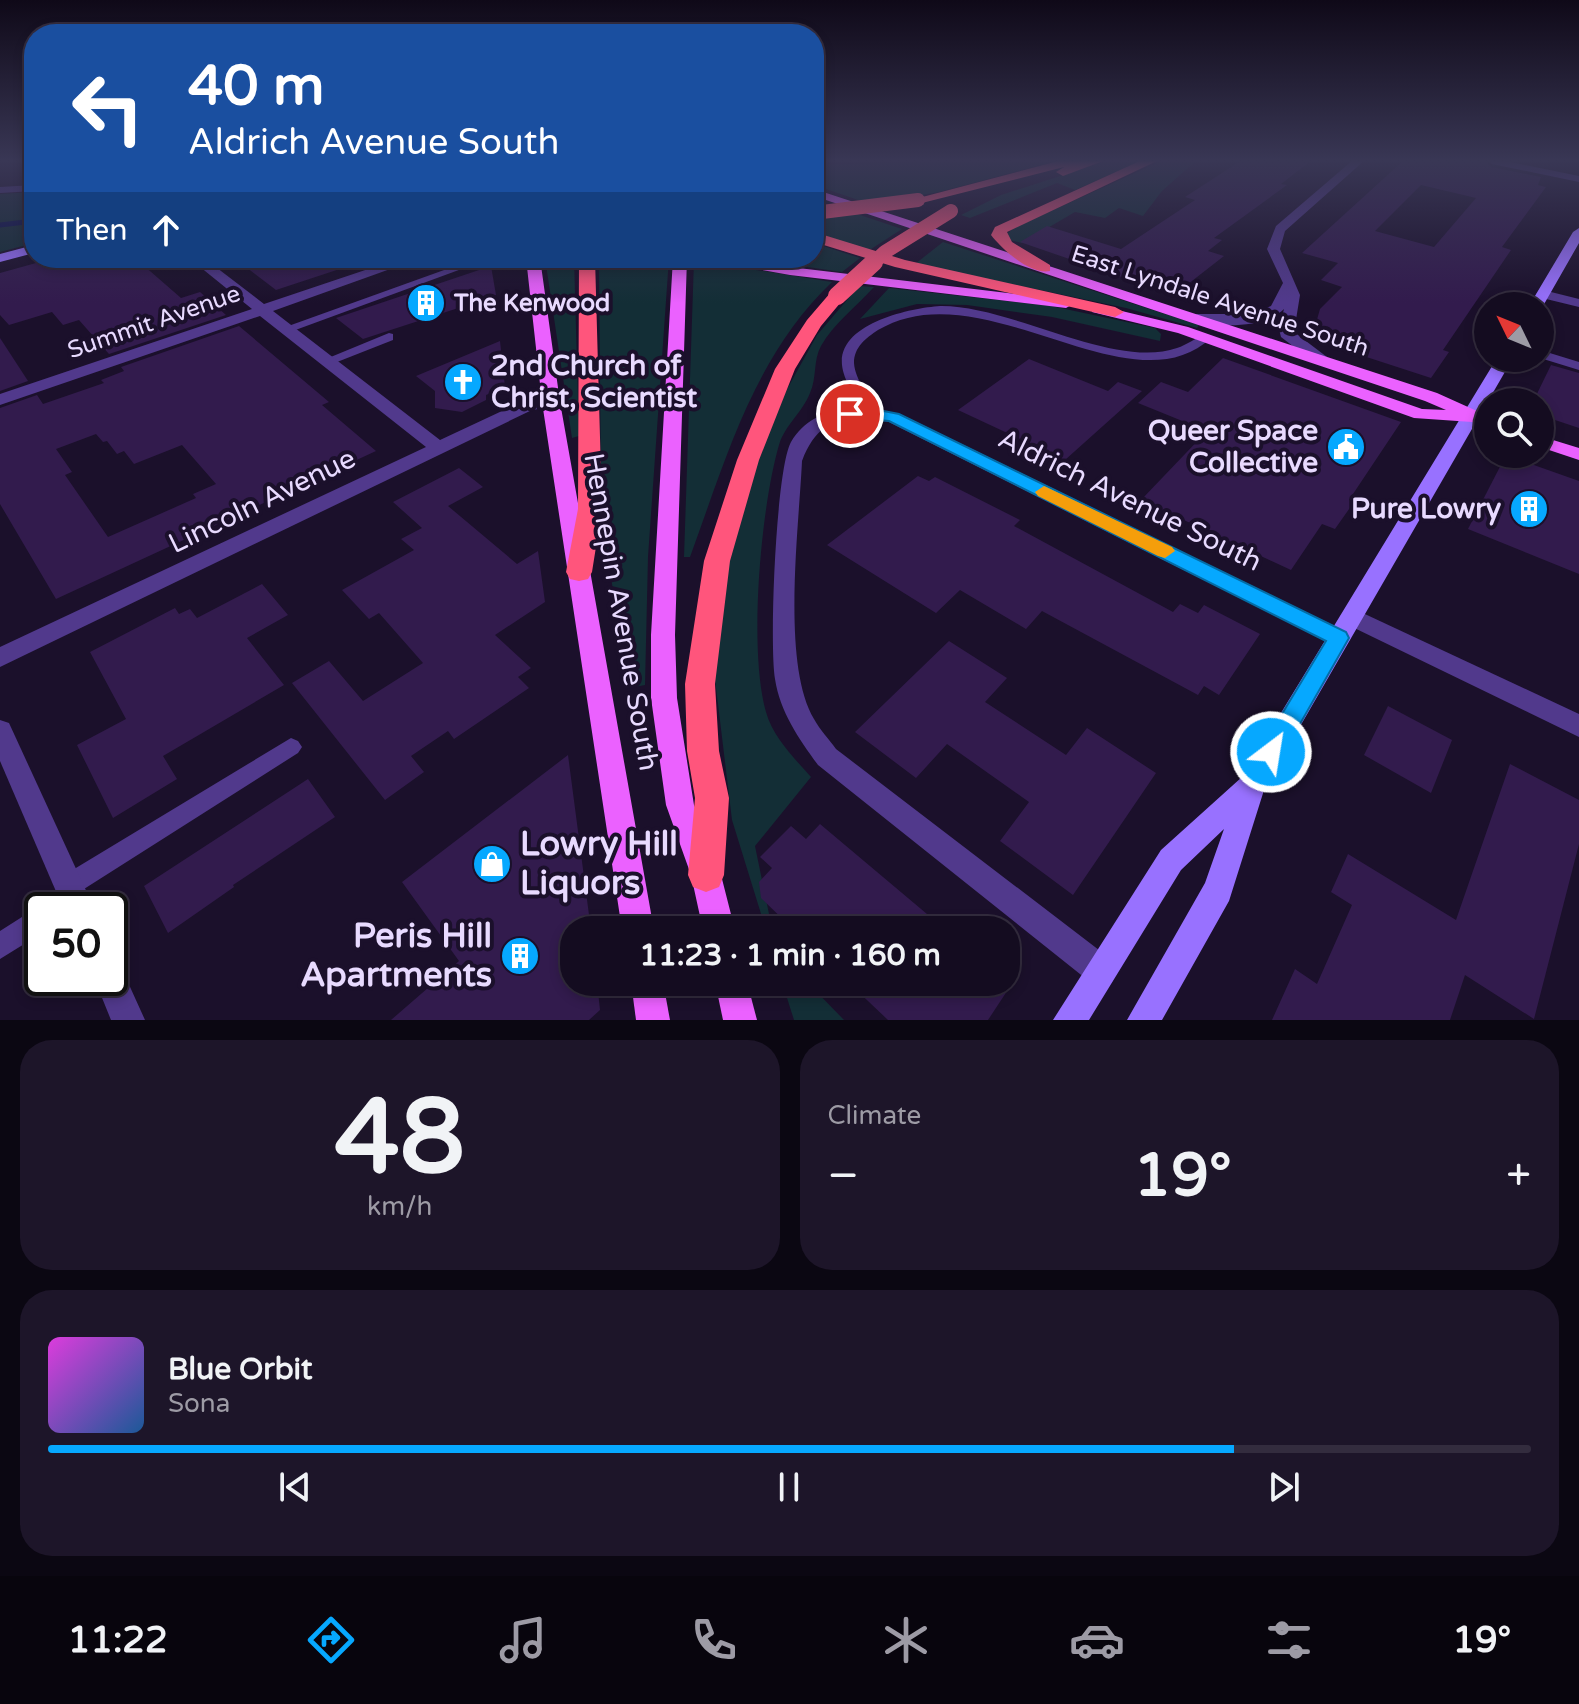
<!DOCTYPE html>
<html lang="en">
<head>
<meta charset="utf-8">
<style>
	:root { --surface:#140c20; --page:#1d1529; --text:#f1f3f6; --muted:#9d9ba5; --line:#332c3e; --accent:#06a8ff }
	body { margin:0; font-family:"Varela Round",sans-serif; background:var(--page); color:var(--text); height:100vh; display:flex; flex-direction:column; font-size:30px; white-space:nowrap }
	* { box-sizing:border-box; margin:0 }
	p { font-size:26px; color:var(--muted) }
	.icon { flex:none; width:44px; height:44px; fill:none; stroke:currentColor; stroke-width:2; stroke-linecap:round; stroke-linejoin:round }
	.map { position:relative; height:1020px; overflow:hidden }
	.panel { display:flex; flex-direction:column; gap:20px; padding:20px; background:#0b0712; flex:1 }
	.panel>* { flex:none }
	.banner { position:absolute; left:24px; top:24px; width:800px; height:244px; border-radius:32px; box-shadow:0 4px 12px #0003,0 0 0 2px var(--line); background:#1a4fa0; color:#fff; overflow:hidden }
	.needle { width:52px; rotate:313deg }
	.fabs { position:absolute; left:1474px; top:292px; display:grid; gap:16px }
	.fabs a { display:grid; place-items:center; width:80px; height:80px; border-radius:50%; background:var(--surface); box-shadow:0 4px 12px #0003,0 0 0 2px var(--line); font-size:40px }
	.speed { position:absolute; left:24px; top:892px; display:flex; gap:16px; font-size:40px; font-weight:700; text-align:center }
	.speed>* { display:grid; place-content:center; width:104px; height:104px; border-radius:50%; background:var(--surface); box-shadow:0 4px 12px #0003,0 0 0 2px var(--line); line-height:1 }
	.speed .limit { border:4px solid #111; border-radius:12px; background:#fff; color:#111 }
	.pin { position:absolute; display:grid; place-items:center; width:68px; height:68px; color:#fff; margin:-34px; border:4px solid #fff; border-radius:50%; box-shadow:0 2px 8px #0007 }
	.me { position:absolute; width:88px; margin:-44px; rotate:31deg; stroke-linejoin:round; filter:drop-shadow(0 0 6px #0008) }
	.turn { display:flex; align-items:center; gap:28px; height:168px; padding:0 32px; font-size:36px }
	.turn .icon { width:104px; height:104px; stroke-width:2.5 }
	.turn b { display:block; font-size:56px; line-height:68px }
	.then { display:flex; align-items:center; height:76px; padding:0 32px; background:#0003; gap:16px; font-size:30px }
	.big { font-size:60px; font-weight:800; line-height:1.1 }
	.panel .tile { flex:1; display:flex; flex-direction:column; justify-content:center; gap:12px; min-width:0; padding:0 28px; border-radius:32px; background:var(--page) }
	.panel .dial { align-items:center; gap:0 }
	.dial b { font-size:104px; line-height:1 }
	.song { display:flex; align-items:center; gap:24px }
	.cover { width:96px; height:96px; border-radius:12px; background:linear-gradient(135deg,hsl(300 70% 55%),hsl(210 70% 35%)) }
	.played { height:8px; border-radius:4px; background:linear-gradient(90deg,var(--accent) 80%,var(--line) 80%) }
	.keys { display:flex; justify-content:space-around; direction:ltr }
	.heat { display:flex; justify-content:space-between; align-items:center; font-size:44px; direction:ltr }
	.panel .tiles { flex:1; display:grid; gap:20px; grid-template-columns:1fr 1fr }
	.tile:last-child { grid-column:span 2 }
	.trip { position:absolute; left:560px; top:916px; width:460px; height:80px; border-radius:32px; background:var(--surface); box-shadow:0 4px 12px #0003,0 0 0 2px var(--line); font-weight:800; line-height:80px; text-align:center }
	.tab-bar { display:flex; height:128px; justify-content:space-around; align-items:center; background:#08050d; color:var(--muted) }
	.tab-bar .icon { width:56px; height:56px }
	.tab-bar .selected { color:var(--accent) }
	.tab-bar b { font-size:36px; color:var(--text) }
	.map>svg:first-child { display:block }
	.green { fill:#132e36 }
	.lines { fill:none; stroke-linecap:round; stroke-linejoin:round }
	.stream { stroke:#09114c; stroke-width:5 }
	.building { fill:#321b4d; fill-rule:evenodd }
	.lane { fill:#51398c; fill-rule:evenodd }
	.street { fill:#51398c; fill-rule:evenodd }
	.secondary { fill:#9871ff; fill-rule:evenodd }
	.primary { fill:#eb61ff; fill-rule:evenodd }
	.highway { fill:#ff557c; fill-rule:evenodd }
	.highway-bridge-far1 { stroke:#ff557c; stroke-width:14 }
	.highway-bridge { stroke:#ff557c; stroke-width:18 }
	.route { fill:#06a8ff; stroke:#046da6; stroke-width:2 }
	.slow { fill:#f59e0b }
	.labels { text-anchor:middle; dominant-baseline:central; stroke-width:8; stroke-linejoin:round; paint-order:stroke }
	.far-street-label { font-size:24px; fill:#e8daff; stroke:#1b102b }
	.far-poi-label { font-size:24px; font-weight:bold; fill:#e8daff; stroke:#1b102b; text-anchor:start }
	.poi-label { font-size:28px; font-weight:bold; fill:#e8daff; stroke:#1b102b; text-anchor:end }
	.street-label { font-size:28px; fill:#e8daff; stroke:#1b102b }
	.near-poi-label { font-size:34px; font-weight:bold; fill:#e8daff; stroke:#1b102b; text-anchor:start }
</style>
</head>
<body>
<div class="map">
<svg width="1579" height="1020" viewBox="0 0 1579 1020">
	<rect width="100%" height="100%" fill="#1b102b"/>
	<g class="green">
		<path d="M975,160h84l-120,32 -69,12 -56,-19v-20z"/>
		<path d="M1110,160h33l-68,30 -18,-7 -87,35 -9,-3 40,-20z"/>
		<path d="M1164,160h33l-35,31 -19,25 -24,-8 -14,10 -30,-6 -53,31 -13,-3 -2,-6 6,-6z"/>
		<path d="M34,192v51l-34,9v-58z"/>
		<path d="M857,214l45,15 -34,22 -54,-17v-16z"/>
		<path d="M943,242l256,83 -2,3 -71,-20 -211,-44z"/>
		<path d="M814,243l46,15 -18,14 -98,-14h70z"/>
		<path d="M545,258h29l5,178 -7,2z"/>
		<path d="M599,258h70l-21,299 -3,128 -16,3 -23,-141 -5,-53z"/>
		<path d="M694,260l138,22c-78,74 -106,177 -142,275h-6z"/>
		<path d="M859,286l15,1c-17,19 -41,37 -53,59 -8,14 -4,32 -11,47 -8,20 -25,32 -31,52 -18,62 -31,204 -13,267 7,25 28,46 45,65l-56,69 14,68 6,16h-9l-34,-110 -18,-149 16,-117 27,-91 28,-70 32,-58z"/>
		<path d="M889,288l162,18 104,22 6,6 -1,7 -108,-24 -85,-12 -50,-1 -57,15z"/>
		<path d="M782,982h25l37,38h-50z"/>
	</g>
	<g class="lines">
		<path class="stream" d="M0,225l34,-4"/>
	</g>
	<g class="building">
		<path d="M1242,160h70l-31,24 6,1 -73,53 8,2 -14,11 16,5 -50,39 -154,-53 27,-16 74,23 74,-49 -10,-3z"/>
		<path d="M1404,160h81l6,7 50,10 -3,8 8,2 -44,60 9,3 -68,100 6,2 -18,26 -86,-28 -31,-20 6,-21 22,-22 -21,-7 17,-17 -36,-10zM1421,185l55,13 -42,49 -59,-16z"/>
		<path d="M54,258h81l46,40 19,-6 26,23 -117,39 -30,-34 -16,5 -11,-13 -43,13 -9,-10v-42z"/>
		<path d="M234,258h126l1,4 -85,28z"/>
		<path d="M491,266l5,29 -13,5 -120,39 -27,-21z"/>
		<path d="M239,326l90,76 -7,3 54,46 -320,148 -56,-95v-96l37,-13 6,9 61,-21 -3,-3 23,-9 -3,-4zM96,434l7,8 4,-1 10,13 7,-3 10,13 48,-19 34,39 -23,10 3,4 -88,39 -43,-62 7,-3 -16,-23z"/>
		<path d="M0,338l28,43 -28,10z"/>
		<path d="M500,341l5,46 -19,8v5l-24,12 -27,-4v-17l-19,-15z"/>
		<path d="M1223,358l178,64 -52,78 5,2 -19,27 -13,-5 -31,46 -150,-70 66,-69 -69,-28 23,-21 27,10z"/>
		<path d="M1029,359l79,32 10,-9 24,9 -77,69 -107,-50z"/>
		<path d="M1551,365l28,8v55l-39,-13v-13h-7z"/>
		<path d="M1506,455l73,26v93l-111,-45z"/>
		<path d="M459,468l24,19 -35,19 69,58 21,-13 7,51 -50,33 36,33 -13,9 11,11 -75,51 -6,-8 -37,25 13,16 -39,28 -93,-117 37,-22 34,40 60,-38 -44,-50 -10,6 -27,-29 72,-40 -13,-11 21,-11 -29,-26z"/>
		<path d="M918,476l11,5 6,-4 85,43 -6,6 159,86 7,-8 18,9 6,-8 56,29 -41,61 -15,-9 -6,9 -156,-84 -16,18 -66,-39 -24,23 -109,-68z"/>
		<path d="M262,584l26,31 -41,23 37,47 -121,71 14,23 -64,39 -36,-73 49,-26 -36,-67 85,-44 4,6 11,-5 7,9z"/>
		<path d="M949,641l58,37 -22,24 81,53 21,-27 69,45 -83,122 -73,-54 29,-39 -82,-58 -31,34 -61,-46z"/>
		<path d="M1388,706l64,34 -21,53 -67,-38z"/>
		<path d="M568,755l23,175h-17v52h23l3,28 -11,10h-198l68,-59 -57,-79z"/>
		<path d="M1510,764l69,36v44l-45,175 -69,-44 -15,45h-178l23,-51 22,15 35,-79 -21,-13 17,-38 108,66z"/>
		<path d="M308,779l27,38 -102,68 1,2 -66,46 -24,-47z"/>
		<path d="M820,824l126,106h-152l-33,-32 -2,-16 13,-14 -12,-11 31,-31 15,13z"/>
		<path d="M848,982h165l-25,38h-100z"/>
	</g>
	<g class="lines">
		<g class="lane">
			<path d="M1488,160h12l79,16v6l-87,-18z"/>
			<path d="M458,265l9,2 -177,65h-8l-2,-3z"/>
			<path d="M940,306c71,-1 174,64 237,42 10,-3 18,-10 28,-14l6,4c-81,75 -229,-70 -333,-8 -12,8 -24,17 -24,33 1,18 17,33 21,50l-7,4 -5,-1c-6,-13 -20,-38 -21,-51 -4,-42 69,-57 98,-59z"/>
			<path d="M389,333l4,1v6l-61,24h-10l-1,-3z"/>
			<path d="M1540,350l39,12v8l-39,-12z"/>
			<path d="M291,738l7,3 4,6 -4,6 -214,136 3,9c-7,18 -28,12 -45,12v23l-42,26v-28l33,-21 12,-2 2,-7 13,-8 -3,-8 4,-8z"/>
		</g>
		<g class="street">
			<path d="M1353,160h12l-80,71 -5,18 20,46 -6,37 33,25v6h-12l-34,-26 -2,-8 5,-20c-21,20 -65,18 -92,12l-2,-3 7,-4h55l19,-8 12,-23 -16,-34 9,-23z"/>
			<path d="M34,185v6l-34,2v-6z"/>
			<path d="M189,258h15l60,46 137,-46h20l-148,53 167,129 81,-38 30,-5 9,5 -3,4 -25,4 -532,257v-20l426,-200 -166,-131 -260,89v-11l252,-85z"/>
			<path d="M1543,290l36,9v8l-41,-10 -2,-3z"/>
			<path d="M846,409l54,5 447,218 4,6 -4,6 -8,3 -8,-3 -442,-222c-43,-7 -70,-6 -87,39 -3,66 -21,203 12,258 6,11 15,20 22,30l276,211 5,11 -5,11 -11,5 -11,-5 -272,-217c-19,-26 -38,-53 -43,-86 -6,-35 1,-210 16,-237 13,-22 31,-29 55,-33z"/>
			<path d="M1352,608l227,106v23l-235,-114 -3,-6 3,-6z"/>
			<path d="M0,720l9,3 86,187h-31l-64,-149z"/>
			<path d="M110,962l11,5 24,53h-34l-17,-42h16z"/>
		</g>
		<g class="secondary">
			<path d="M1579,228v15l-36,63 -3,3v-3h-11l44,-74z"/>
			<path d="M34,245v8l-34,9v-8z"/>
			<path d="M1497,358h16l-248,429 -36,114 -67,119h-35l78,-137 19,-54 -43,41 -92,150h-36l108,-170 81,-73z"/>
		</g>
		<g class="primary">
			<path d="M814,189l623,204 51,23v12l-16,-6 -58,-4 -236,-85 -86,-21v-6l5,-1 91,22 234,82 24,1 -21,-9 -611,-205z"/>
			<path d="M526,258h14l20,144 94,528h-32l-80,-528z"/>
			<path d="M673,258h14l-12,377 2,63 17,107 27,70 14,55h-32l-12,-55 -25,-70 -15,-107v-63z"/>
			<path d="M710,258h30l50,9 276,33 7,4 -7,4 -276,-33 -73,-13z"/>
			<path d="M1540,436l39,12v12l-39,-13z"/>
			<path d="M631,982h32l7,38h-34z"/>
			<path d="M715,982h32l10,38h-34z"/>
		</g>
		<g class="highway">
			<path d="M1062,160h44l-43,16 -7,-4 8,-5 -146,37 -7,-4z"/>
			<path d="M1142,160h17l-152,72 5,10 38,23v6c-20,4 -47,-21 -59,-36l4,-8z"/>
			<path d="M814,232l91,28 210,47 9,5 -9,5 -220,-50 -81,-25z"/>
			<path d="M579,258h16l7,251 -10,63 -4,7 -9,2 -9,-2 -4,-7 12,-63z"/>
			<path d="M837,291l9,5 -25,30 -26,43 -36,91 -29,101 -15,123 4,67 10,47 -5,77 -5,12 -13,5 -13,-5 -5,-12 7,-77 -8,-47 -2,-67 19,-123 33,-101 38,-91 32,-49 24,-28z"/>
		</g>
		<g class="highway-bridge-far1">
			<path d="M814,213l104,-13"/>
			<path d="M872,264l13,-12 66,-41"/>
		</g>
		<path class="highway-bridge" d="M837,296l37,-34"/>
	</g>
	<linearGradient id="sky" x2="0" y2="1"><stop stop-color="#0f0918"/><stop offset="0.53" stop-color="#393755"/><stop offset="1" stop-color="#393755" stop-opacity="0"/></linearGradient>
	<rect width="1579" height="303" fill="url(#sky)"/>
	<path class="route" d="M868,408l31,6 447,218 3,6 -69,121 -9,3 -8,-3 -4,-7 67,-111 -437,-220c-14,-2 -37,0 -47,-7l8,-5z"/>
	<path class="slow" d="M1044,486l128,61 3,4 -10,7 -7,-2 -120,-60 -3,-4z"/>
	<defs>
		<symbol id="building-disc" viewBox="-11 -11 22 22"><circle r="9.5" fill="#06a8ff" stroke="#1b102b"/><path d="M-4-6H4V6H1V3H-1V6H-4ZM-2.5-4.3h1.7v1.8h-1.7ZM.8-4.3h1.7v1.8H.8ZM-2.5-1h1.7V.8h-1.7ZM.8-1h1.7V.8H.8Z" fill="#fff"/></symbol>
		<symbol id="church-disc" viewBox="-11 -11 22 22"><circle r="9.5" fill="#06a8ff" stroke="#1b102b"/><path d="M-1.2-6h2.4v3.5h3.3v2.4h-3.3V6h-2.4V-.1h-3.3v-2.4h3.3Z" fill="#fff"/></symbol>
		<symbol id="civic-disc" viewBox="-11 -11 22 22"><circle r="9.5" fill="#06a8ff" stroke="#1b102b"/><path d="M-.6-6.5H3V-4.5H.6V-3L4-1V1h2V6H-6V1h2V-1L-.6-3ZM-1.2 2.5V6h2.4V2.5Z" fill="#fff"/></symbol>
		<symbol id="shop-disc" viewBox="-11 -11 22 22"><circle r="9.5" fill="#06a8ff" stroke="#1b102b"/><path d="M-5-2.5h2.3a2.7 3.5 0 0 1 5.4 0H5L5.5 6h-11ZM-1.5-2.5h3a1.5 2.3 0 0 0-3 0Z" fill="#fff"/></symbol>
	</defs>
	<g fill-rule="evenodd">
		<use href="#building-disc" x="404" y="281" width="44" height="44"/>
		<use href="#church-disc" x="441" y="360" width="44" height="44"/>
		<use href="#civic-disc" x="1324" y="425" width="44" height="44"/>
		<use href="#building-disc" x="1507" y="487" width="44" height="44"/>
		<use href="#shop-disc" x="470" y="842" width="44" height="44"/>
		<use href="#building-disc" x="498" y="934" width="44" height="44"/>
	</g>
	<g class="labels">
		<g class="far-street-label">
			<text transform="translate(1220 301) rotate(18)">East Lyndale Avenue South</text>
			<text transform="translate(154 322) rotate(-19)">Summit Avenue</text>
		</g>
		<g class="far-poi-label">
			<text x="454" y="303">The Kenwood</text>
		</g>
		<g class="poi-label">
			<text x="491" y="366" text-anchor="start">2nd Church of<tspan x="491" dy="32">Christ, Scientist</tspan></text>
			<text x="1318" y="431">Queer Space<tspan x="1318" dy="32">Collective</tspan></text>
			<text x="1501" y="509">Pure Lowry</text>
		</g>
		<g class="street-label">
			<text transform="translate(1130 500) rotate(26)">Aldrich Avenue South</text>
			<text transform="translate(262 501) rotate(-26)">Lincoln Avenue</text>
			<text transform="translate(621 612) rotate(80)">Hennepin Avenue South</text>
		</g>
		<g class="near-poi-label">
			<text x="520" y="844">Lowry Hill<tspan x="520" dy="39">Liquors</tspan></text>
			<text x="492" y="936" text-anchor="end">Peris Hill<tspan x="492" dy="39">Apartments</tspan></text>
		</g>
	</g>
</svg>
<div class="fabs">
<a><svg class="needle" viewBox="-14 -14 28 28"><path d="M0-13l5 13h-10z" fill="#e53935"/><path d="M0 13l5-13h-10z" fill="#9d9ba5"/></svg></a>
<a><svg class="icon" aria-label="search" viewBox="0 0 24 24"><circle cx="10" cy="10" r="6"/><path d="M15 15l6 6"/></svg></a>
</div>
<div class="speed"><div class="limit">50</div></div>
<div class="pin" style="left:850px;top:414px;background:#d93025"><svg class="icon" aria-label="arrive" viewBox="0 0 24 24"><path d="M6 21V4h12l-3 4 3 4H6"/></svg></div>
<svg class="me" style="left:1271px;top:752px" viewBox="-20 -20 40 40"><circle r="17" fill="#06a8ff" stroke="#fff" stroke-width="3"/><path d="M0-11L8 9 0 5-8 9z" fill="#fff"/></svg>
<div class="trip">11:23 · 1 min · 160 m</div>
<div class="banner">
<div class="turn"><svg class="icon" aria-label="left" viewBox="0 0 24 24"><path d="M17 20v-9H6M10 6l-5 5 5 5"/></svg><div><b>40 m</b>Aldrich Avenue South</div></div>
<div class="then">Then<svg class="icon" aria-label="ahead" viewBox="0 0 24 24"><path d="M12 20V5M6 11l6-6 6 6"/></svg></div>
</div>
</div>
<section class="panel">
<div class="tiles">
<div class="tile dial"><b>48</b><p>km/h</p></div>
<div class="tile"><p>Climate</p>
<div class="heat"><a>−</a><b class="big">19°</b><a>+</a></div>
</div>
<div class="tile">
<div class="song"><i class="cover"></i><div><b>Blue Orbit</b><p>Sona</p></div></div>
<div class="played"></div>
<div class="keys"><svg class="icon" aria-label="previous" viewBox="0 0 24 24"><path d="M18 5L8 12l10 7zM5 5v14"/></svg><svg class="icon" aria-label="pause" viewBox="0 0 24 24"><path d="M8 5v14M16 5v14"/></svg><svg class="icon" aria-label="next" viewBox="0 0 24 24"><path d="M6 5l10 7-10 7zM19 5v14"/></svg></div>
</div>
</div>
</section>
<nav class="tab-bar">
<b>11:22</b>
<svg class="icon selected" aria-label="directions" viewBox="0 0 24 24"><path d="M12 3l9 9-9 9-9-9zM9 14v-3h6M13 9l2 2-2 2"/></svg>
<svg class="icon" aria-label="music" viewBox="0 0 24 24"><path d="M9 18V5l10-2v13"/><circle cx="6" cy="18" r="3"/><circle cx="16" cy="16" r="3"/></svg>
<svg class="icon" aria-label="phone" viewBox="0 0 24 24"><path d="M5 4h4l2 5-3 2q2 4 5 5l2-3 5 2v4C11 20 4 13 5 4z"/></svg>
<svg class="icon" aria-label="climate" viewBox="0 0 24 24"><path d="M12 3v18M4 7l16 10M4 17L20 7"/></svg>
<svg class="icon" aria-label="car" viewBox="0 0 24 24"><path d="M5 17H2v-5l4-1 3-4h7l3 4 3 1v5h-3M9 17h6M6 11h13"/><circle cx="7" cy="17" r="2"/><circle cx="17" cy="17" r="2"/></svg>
<svg class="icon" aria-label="filters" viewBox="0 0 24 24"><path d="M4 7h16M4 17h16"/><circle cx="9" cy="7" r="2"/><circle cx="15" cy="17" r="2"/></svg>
<b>19°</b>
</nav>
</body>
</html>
